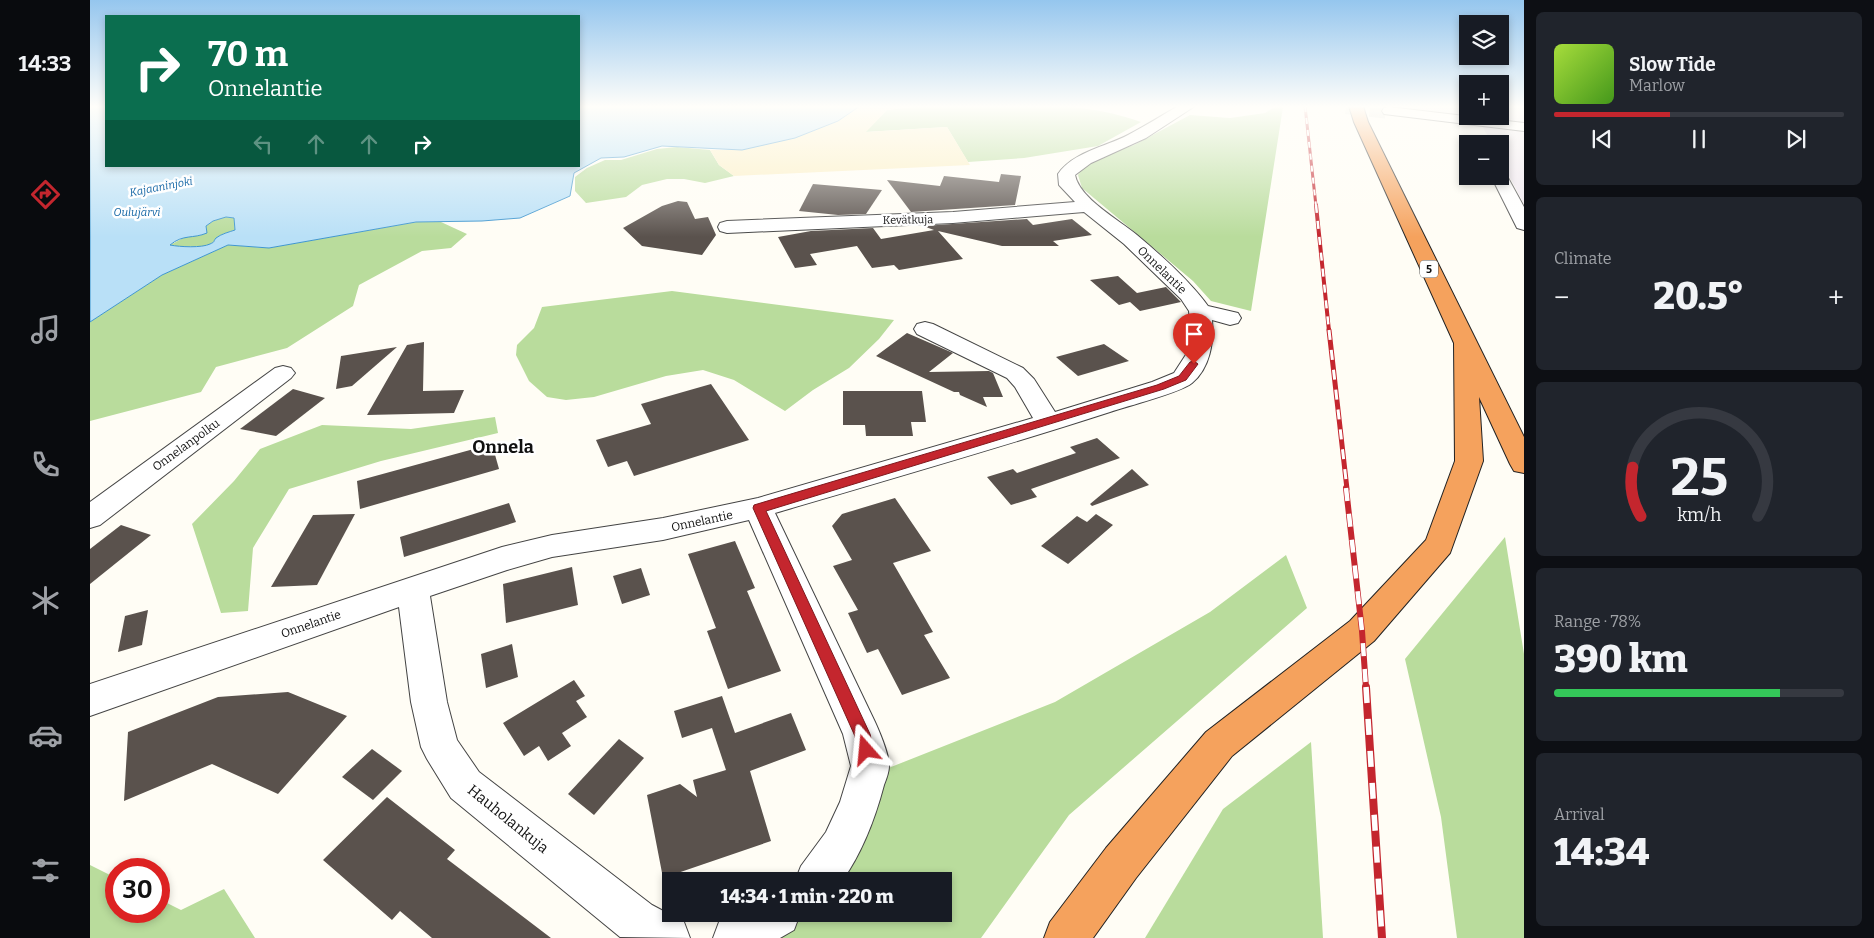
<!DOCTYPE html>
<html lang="en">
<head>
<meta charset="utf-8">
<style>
	:root { --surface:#171b24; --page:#20242c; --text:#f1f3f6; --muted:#9ea1a6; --line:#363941; --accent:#c4262e }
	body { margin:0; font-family:Bitter,serif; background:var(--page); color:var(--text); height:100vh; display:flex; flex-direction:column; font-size:19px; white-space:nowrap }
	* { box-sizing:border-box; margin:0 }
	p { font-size:16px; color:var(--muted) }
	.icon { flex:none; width:28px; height:28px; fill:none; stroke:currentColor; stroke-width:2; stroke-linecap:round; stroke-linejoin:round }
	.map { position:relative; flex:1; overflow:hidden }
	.side { display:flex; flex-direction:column; gap:12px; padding:12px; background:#0d0f14; width:350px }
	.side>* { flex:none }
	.banner { position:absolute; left:15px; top:15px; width:475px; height:152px; border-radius:0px; box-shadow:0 2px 8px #0003; background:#0b6e4f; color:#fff; overflow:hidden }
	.buttons { position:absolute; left:1369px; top:15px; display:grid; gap:10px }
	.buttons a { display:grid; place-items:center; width:50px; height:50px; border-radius:0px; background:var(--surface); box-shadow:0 2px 8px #0003; font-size:25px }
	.speed { position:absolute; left:15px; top:858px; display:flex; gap:10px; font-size:25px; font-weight:700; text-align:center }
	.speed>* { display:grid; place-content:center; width:65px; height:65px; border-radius:50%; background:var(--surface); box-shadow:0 2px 8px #0003; line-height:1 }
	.speed .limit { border:8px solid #d22; background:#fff; color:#111 }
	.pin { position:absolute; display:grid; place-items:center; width:42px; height:42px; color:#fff; margin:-51px -21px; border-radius:50% 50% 50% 0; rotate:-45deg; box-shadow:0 0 5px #0007 }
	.pin .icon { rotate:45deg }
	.me { position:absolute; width:55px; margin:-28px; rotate:342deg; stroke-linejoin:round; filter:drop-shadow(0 0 4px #0008) }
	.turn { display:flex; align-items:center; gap:18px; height:105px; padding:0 20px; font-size:22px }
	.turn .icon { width:65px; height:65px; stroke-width:2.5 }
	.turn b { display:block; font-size:35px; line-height:42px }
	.lanes { display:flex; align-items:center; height:48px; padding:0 20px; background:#0003; justify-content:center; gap:25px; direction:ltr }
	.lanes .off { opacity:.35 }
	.big { font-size:38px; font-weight:800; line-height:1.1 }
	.side .tile { flex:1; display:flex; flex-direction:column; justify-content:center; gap:8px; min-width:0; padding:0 18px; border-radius:8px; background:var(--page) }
	.side .dial { align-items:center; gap:0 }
	.dial svg { height:130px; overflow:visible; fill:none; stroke:var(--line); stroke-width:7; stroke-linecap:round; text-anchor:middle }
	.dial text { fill:var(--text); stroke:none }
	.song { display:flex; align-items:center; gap:15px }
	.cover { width:60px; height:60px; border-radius:8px; background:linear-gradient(135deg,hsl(80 70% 55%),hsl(100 70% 35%)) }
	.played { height:5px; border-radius:2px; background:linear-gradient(90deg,var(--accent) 40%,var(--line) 40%) }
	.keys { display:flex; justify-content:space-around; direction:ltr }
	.heat { display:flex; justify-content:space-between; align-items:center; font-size:28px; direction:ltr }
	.charge { height:8px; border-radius:4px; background:linear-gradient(90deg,#34c759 78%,var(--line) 0) }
	.trip { position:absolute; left:572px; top:872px; width:290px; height:50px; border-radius:0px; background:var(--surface); box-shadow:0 2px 8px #0003; font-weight:800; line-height:50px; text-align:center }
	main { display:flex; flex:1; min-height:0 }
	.dock { display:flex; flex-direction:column; width:90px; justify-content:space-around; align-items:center; background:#090b0e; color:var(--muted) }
	.dock .icon { width:35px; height:35px }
	.dock .current { color:var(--accent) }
	.dock b { font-size:22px; color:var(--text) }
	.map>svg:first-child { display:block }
	.industrial { fill:#eee6ef }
	.forest { fill:#b9dc9c }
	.sand { fill:#fbeec1 }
	.water { fill:#b9e0f7; stroke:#3f96cf; fill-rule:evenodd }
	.building { fill:#5a524d }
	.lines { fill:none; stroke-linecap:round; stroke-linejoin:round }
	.minor-tunnel { stroke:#dbdad3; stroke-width:16; stroke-dasharray:16 8; stroke-linecap:butt }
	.minor-casing { stroke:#444; stroke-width:2 }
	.highway-casing { stroke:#222; stroke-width:2 }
	.minor { fill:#fff; fill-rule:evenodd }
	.highway { fill:#f5a25d; fill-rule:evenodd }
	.rail-far4-casing { stroke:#c4262e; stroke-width:3 }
	.rail-far3-casing { stroke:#c4262e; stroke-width:4 }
	.rail-far2-casing { stroke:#c4262e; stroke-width:5 }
	.rail-far1-casing { stroke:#c4262e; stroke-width:6 }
	.rail-casing { stroke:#c4262e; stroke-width:8 }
	.rail-far4 { stroke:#fff; stroke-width:2; stroke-dasharray:6; stroke-linecap:butt }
	.rail-far3 { stroke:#fff; stroke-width:2.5; stroke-dasharray:8; stroke-linecap:butt }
	.rail-far2 { stroke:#fff; stroke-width:3; stroke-dasharray:10; stroke-linecap:butt }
	.rail-far1 { stroke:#fff; stroke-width:4.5; stroke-dasharray:13; stroke-linecap:butt }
	.rail { stroke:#fff; stroke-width:5.5; stroke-dasharray:16; stroke-linecap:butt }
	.route { fill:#c4262e; stroke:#7f191e }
	.labels { text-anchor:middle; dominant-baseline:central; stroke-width:5; stroke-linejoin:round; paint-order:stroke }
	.far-water-label { font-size:11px; font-style:italic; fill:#1768a6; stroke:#fff }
	.far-street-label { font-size:11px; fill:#111; stroke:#fff }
	.shield { fill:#fff; stroke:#585858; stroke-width:1 }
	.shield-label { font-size:11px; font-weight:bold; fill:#111 }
	.street-label { font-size:12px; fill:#111; stroke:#fff }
	.near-street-label { font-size:15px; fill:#111; stroke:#fff }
	.district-label { font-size:18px; font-weight:bold; fill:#111; stroke:#fff }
</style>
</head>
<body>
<main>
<nav class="dock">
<b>14:33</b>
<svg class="icon current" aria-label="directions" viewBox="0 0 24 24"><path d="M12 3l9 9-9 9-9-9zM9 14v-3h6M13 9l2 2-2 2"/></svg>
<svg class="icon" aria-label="music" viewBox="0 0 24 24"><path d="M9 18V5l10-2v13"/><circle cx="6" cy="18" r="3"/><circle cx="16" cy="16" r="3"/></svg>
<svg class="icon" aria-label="phone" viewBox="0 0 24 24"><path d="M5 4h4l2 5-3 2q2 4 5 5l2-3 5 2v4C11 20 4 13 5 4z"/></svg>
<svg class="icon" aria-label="climate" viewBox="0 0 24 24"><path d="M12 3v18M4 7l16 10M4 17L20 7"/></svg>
<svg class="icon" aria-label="car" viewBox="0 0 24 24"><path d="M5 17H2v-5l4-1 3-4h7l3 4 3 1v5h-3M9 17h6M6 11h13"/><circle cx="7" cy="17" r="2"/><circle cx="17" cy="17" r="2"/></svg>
<svg class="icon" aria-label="filters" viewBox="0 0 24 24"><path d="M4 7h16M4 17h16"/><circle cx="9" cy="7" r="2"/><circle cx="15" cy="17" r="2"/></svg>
</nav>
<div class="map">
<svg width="1434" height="938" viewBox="0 0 1434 938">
	<rect width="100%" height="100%" fill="#fffdf5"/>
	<path class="industrial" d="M1297,106h80l1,10h32v-10h24v98l-24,-45v-15h-8l-14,-26z"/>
	<g class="forest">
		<path d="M831,106c71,0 153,-9 220,16l-43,24 -74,12 -56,4 -21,-35 -82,5 22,-22z"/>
		<path d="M1186,106l7,1 -32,204 -40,-10 -18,-20 -111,-93 -4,-13 6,-8 22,-13 28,-9 56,-30 40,3 35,-5z"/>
		<path d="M587,147l33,3 9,15 15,11 -29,7 -21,-4h-17l-25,6 -16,12 -40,6 -11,-12v-14l12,-9 18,-8h16l36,-11z"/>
		<path d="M136,217l8,1 1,12c-6,2 -11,3 -16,6 -3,3 -5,6 -9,8 -9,4 -29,3 -40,1l19,-10 10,1 7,-4v-6l7,-5z"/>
		<path d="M326,222h25l26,12 -16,14 -29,3 -63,34 -6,21 -66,42 -71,19 -15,25 -111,29v-99l72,-47 66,-30 41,3z"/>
		<path d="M582,291l222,29 -15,19 -30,29 -36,22 -28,21 -51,-31 -31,-10 -37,6 -72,21 -28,3 -19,-3 -18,-16 -13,-26 1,-10 17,-17 8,-21z"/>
		<path d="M405,417l3,16 -117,28 -92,28 -36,59 -5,63 -27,2 -29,-89 42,-43 26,-32 62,-24 89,4z"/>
		<path d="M1415,537l19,117v284h-67l-16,-121 -36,-158z"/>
		<path d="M1196,555l21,53 -238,207 -88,123h-206l21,-14 9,-10h139v-33h-111l26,-29 27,-83 169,-67 155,-90z"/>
		<path d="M1221,742l12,196h-178l78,-129z"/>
		<path d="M0,865l26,13v33h43v-12l22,11 43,-21 31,49h-165z"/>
	</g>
	<path class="sand" d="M770,106h61l-34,4 -21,22 81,-5 23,38 -236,11 -15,-11 -9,-15h32l53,-12 43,-17z"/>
	<path class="water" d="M0,106h16v60h473v-60h281l-22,15 -43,17 -53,12 -80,-4 -38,11 -23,1 -27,15 -4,23 -50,22 -38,3 -66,1 -147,26 -41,-3 -66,30 -72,47zM136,217l8,1 1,12c-6,2 -14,4 -19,8 -4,5 0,3 -6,6 -8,4 -30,3 -40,1 13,-11 23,-6 37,-12l-1,-7 7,-5z"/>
	<g class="building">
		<path d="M911,174l20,2 -6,29 -104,7 -24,-32 53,6 4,-10 55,6z"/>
		<path d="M723,184l69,6 -16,24 -28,1 -39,-4z"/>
		<path d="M588,201l9,1 8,17 13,-2 8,18 -14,20 -60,-9 -19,-18 39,-22z"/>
		<path d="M937,219l6,6 39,-6 20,16 -39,6 6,5h-57l-64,-15 25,28 -64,11 -5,-5 -22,3 -15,-22 -47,8 7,11 -22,3 -17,-31 33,-6 62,-3 8,11 53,-9 -11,-4z"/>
		<path d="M1028,276l19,17 29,-6 15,15 -41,9 -10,-9 -11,3 -29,-25z"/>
		<path d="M817,333l46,20 -24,19 60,-1 4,2 10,24h-20l4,10 -27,-12 -1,-3h-5l-78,-36z"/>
		<path d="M334,342l-1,49 41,-1 -10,23 -87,2 40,-70z"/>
		<path d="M1014,344l25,17 -51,15 -22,-19z"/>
		<path d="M307,347l-45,39 -16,3 5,-33z"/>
		<path d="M621,384l38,56 -115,36 -7,-15 -19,6 -12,-27 55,-16 -10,-20z"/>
		<path d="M203,389l32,9 -49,38 -36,-7z"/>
		<path d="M753,391h79l4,31h-15l2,14h-47l-1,-11h-22z"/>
		<path d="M1007,438l23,20 -89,31 6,8 -26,8 -24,-28 26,-8 4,4 59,-20 -6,-6z"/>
		<path d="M402,444l7,25 -139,40 -3,-28z"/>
		<path d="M1042,469l17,16 -57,21 -2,-2z"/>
		<path d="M805,498l36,53 -38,12 40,69 -9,3 26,43 -48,17 -24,-46 -11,4 -19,-40 10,-3 -25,-44 19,-6 -20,-34 10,-12z"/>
		<path d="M419,503l7,19 -112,35 -4,-20z"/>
		<path d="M265,514l-38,71 -46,2 42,-72z"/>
		<path d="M1006,514l17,11 -45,39 -27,-18 36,-30 10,6z"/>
		<path d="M31,525l30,10 -61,49v-35z"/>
		<path d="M645,541l20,47 -8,3 34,80 -53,18 -21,-58 9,-3 -28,-74z"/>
		<path d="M482,567l6,38 -72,18 -3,-39z"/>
		<path d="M551,568l9,27 -28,9 -9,-28z"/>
		<path d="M58,610l-6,35 -24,7 7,-36z"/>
		<path d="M422,644l6,33 -32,11 -5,-34z"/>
		<path d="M484,680l11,16 -9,5 11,16 -25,16 9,13 -23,15 -9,-15 -15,10 -21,-33z"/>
		<path d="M198,692l59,24 -69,78 -66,-30 -88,37 4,-69 90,-35z"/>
		<path d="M632,696l13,37 56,-20 15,37 -56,21 21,70 -108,37 -16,-83 33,-11 17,13 -4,-17 33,-10 -14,-42 -30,10 -8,-27z"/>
		<path d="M529,739l25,19 -50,57 -26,-21z"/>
		<path d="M282,749l30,22 -29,29 -31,-23z"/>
		<path d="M297,797l68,53 -8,9 104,79h-119l-32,-27 -8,9 -69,-60z"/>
	</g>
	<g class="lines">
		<path class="minor-tunnel" d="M1256,106l43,5"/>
		<defs>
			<g id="minor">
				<path d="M1088,106h17l-49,32 -55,25 -16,12c4,23 44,45 62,60 25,21 52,45 71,71l30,7 3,5 -3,5 -8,2 -18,-5c2,22 -2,48 -20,63 -12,10 -65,23 -82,29 -111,36 -223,68 -335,101l100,209c5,11 14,33 14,44 0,6 -3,14 -5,19 -9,34 -22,68 -42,96h-47l6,-15 25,-34 14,-30 11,-36 -8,-32 -94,-214 -86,20 -111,17 -45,13 -77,26 17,106 10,38 22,32 173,133 32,17 6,16 -70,-1 -169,-139 -24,-39 -6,-12 -10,-45 -12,-95 -309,109v-32l412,-137 50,-12 111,-17 95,-20 275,-80 -18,-31 -8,-9 -90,-44 -3,-5 3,-5 8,-2 8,2 90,44 11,11 21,33 97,-30 22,-9 13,-20 4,-19 -2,-23 -8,-12 -57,-55 -40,-32 -131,11 -226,10 -7,-2 -2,-4 2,-4 7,-2 226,-9 122,-10 -16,-17 -1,-11c15,-22 47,-27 70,-39 17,-9 33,-19 50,-29z"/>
				<path d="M1299,107l135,16v8l-140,-17 -2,-3 2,-3z"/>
				<path d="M1410,171l5,1 2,4 17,31v23l-7,-2 -26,-52h9z"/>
				<path d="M193,366l8,2 4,5 -4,5 -191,147 -10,3v-26l185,-134z"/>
				<path d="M645,914h65l-6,16 -14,8h-67l6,-16z"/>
			</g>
			<path id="highway" d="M1259,106h14l5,16 35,71 121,244v36l-10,-2 -4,-7 -31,-67 4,64 -33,92 -76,88 -142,115 -96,122 -43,60h-49l6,-16 56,-74 100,-116 144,-111 76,-81 29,-79 -1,-118 -100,-221z"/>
		</defs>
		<use href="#minor" class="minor-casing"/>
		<use href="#highway" class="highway-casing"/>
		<use href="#minor" class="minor"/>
		<use href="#highway" class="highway"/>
		<defs>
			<path id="rail-far4" d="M1215,106l11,100"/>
			<path id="rail-far3" d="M1226,205l13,126"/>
			<path id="rail-far2" d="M1239,330l18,159"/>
			<path id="rail-far1" d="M1256,488l16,143 4,57"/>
			<path id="rail" d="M1276,687l16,251"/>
		</defs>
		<use href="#rail-far4" class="rail-far4-casing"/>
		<use href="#rail-far3" class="rail-far3-casing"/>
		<use href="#rail-far2" class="rail-far2-casing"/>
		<use href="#rail-far1" class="rail-far1-casing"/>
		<use href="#rail" class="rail-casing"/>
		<use href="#rail-far4" class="rail-far4"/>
		<use href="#rail-far3" class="rail-far3"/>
		<use href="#rail-far2" class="rail-far2"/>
		<use href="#rail-far1" class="rail-far1"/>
		<use href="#rail" class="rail"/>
	</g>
	<linearGradient id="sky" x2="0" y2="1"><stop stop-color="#95c6ee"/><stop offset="0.45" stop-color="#fffefa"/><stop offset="1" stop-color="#fffefa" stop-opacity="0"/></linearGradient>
	<rect width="1434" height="237" fill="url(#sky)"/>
	<path class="route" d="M1104,361l4,3 -12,16 -22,9 -398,122 104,223 4,16 -2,5 -6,2 -5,-2 -7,-21 -101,-226 1,-3 403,-120 22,-9 11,-14z"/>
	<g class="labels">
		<g class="far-water-label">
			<text transform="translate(71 187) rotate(-11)">Kajaaninjoki</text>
			<text x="47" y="212">Oulujärvi</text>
		</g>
		<g class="far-street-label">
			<text transform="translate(818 220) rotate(-1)">Kevätkuja</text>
		</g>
		<rect class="shield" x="1330" y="260.5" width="18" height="17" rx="4"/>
		<g class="shield-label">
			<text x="1339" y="269">5</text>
		</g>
		<g class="street-label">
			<text transform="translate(1072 270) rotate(44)">Onnelantie</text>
			<text transform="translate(96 445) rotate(-36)">Onnelanpolku</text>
			<text transform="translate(612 521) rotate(-12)">Onnelantie</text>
			<text transform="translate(221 624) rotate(-19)">Onnelantie</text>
		</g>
		<g class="near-street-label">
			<text transform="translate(418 819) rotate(39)">Hauholankuja</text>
		</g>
		<g class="district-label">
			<text x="413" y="447">Onnela</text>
		</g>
	</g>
</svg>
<div class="buttons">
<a><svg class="icon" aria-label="layers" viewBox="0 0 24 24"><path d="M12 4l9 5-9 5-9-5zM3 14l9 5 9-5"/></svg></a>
<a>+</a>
<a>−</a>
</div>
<div class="speed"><div class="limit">30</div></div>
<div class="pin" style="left:1104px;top:364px;background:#d93025"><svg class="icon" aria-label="arrive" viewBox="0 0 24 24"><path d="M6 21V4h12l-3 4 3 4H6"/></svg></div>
<svg class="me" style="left:776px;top:750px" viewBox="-20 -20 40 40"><path d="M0-17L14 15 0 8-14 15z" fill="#c4262e" stroke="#fff" stroke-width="4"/></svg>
<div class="trip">14:34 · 1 min · 220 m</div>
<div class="banner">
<div class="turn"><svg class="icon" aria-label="right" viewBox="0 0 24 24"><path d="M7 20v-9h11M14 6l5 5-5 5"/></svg><div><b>70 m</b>Onnelantie</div></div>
<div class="lanes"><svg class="icon off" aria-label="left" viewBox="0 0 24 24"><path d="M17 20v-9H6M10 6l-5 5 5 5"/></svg><svg class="icon off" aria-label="ahead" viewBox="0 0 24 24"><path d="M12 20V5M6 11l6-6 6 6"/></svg><svg class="icon off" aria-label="ahead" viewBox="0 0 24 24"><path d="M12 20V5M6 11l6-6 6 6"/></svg><svg class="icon" aria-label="right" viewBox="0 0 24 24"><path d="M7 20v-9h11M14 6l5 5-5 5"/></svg></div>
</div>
</div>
<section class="side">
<div class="tile">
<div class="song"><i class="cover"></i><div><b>Slow Tide</b><p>Marlow</p></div></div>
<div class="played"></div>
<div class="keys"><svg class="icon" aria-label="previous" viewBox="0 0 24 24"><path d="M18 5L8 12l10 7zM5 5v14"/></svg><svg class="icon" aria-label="pause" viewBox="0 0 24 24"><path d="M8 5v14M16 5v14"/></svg><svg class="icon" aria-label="next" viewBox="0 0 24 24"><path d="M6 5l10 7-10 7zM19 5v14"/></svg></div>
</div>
<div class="tile"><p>Climate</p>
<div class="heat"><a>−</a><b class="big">20.5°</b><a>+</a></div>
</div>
<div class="tile dial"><svg viewBox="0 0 100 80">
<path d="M14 69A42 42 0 1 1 86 69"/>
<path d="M14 69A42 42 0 0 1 9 39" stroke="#c4262e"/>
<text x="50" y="56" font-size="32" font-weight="700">25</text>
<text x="50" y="72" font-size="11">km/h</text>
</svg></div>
<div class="tile"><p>Range · 78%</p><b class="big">390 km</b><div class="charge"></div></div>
<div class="tile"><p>Arrival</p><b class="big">14:34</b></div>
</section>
</main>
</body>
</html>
